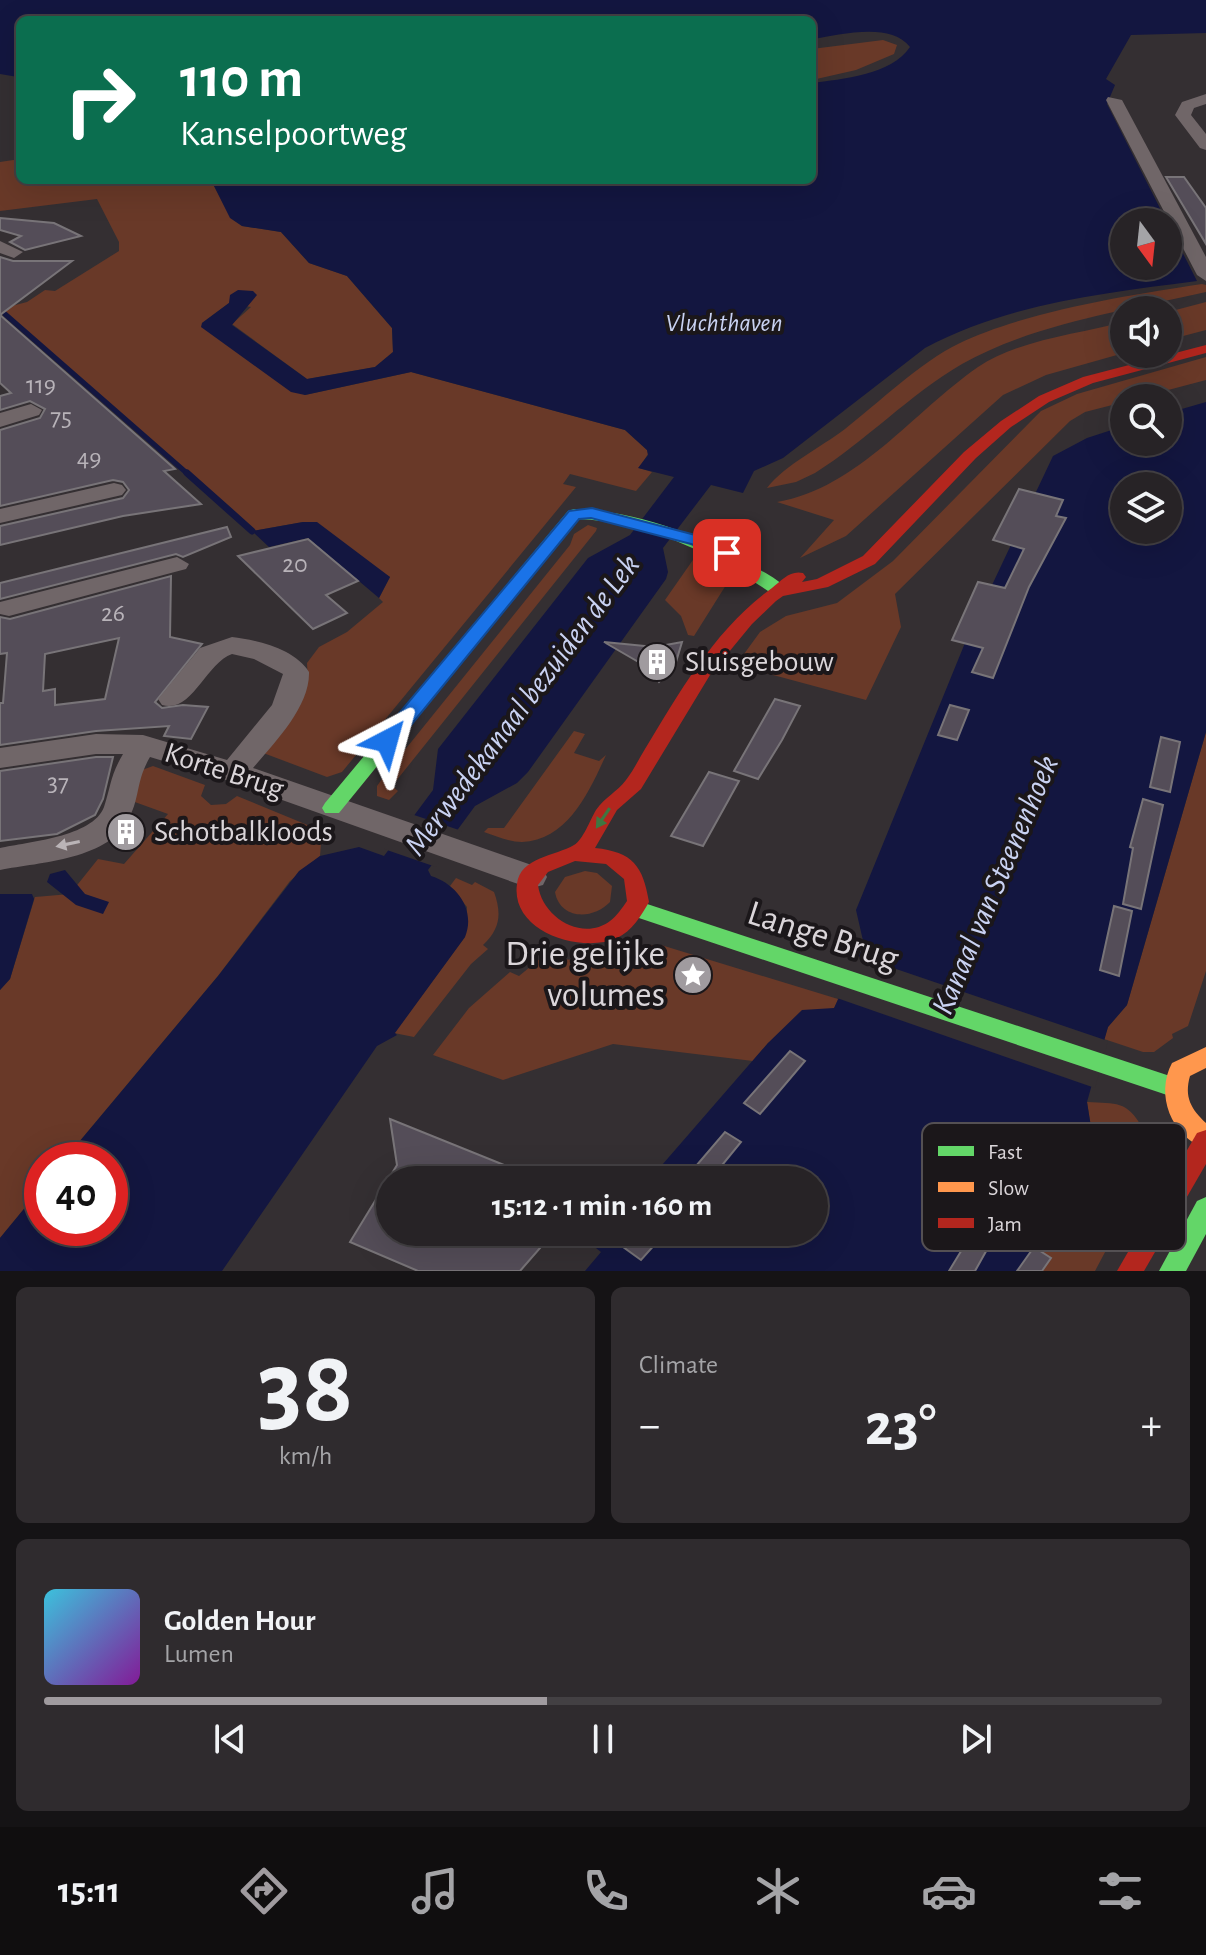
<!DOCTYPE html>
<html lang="en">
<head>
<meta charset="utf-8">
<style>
	:root { --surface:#272326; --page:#2f2b2e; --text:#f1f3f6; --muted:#a4a4a7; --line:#434043; --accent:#a09b9f }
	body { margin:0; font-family:"Alegreya Sans",sans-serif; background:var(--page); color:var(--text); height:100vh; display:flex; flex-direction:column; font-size:30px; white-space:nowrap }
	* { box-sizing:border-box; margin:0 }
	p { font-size:26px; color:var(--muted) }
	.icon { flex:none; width:44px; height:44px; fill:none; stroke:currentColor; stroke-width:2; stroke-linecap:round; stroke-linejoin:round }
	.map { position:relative; height:1271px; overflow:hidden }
	.details { display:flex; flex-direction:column; gap:16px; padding:16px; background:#151315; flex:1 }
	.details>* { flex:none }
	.top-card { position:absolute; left:16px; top:16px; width:800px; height:168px; border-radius:12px; box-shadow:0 8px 32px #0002,0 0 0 2px var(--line); background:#0b6e4f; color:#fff; overflow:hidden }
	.needle { width:52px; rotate:165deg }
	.tools { position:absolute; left:1110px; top:208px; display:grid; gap:16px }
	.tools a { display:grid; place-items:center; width:72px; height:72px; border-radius:50%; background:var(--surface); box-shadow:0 8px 32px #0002,0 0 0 2px var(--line); font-size:40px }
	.speed { position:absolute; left:24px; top:1142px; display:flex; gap:16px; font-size:40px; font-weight:700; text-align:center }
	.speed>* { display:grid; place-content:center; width:104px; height:104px; border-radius:50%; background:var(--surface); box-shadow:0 8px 32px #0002,0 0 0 2px var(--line); line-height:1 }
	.speed .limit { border:12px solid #d22; background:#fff; color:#111 }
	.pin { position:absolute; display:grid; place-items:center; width:68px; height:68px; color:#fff; margin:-34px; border-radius:16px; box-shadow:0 4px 12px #0006 }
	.me { position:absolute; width:88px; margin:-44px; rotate:39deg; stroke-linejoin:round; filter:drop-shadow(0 0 6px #0008) }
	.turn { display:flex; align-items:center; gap:28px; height:168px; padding:0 32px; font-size:36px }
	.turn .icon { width:104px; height:104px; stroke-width:2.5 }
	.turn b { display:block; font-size:56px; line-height:68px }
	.big { font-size:60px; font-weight:700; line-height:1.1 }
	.details .widget { flex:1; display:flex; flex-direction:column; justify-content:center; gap:12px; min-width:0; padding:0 28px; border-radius:12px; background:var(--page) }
	.details .dial { align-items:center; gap:0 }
	.dial b { font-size:104px; line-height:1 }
	.song { display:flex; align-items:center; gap:24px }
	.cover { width:96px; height:96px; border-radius:12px; background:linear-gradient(135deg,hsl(190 70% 55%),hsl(290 70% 35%)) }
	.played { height:8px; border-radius:4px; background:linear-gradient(90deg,var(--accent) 45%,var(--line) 45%) }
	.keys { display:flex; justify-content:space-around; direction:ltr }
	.heat { display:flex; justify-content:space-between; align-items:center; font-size:44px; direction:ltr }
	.details .tiles { flex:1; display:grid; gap:16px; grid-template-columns:1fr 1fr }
	.widget:last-child { grid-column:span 2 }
	.trip { position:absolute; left:376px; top:1166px; width:452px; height:80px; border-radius:40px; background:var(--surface); box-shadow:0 8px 32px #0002,0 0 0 2px var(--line); font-weight:700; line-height:80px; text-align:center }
	.menu { display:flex; height:128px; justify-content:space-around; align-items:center; background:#100e0f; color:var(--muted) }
	.menu .icon { width:56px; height:56px }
	.menu .active { color:var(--accent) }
	.menu b { font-size:36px; color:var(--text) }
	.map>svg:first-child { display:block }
	.green { fill:#693928 }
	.water { fill:#131640; fill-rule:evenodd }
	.pier { fill:#342f32 }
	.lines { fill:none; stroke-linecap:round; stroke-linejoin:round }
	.stream-far1 { stroke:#131640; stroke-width:5 }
	.stream { stroke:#131640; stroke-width:7 }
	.building { fill:#544d58; stroke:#787478; stroke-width:2; fill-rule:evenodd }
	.street { fill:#706668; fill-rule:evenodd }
	.fast { fill:#63d668; fill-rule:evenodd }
	.slow { fill:#ff974d; fill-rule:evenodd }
	.jam { fill:#b3261e; fill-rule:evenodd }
	.oneway { fill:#3f7641 }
	.oneway2 { fill:#bab4b7 }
	.route { fill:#1a73e8; stroke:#114b97; stroke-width:2 }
	.labels { text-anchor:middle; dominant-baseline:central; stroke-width:8; stroke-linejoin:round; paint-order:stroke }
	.far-water-label { font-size:26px; font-style:italic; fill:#c9d2f2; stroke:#1b171a }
	.number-label { font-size:26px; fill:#b8b3b9 }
	.poi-label { font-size:30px; fill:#dad5d9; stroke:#1b171a; text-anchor:start }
	.street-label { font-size:30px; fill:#dad5d9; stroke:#1b171a }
	.water-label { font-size:32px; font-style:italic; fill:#c9d2f2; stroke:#1b171a }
	.near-street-label { font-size:36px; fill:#dad5d9; stroke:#1b171a }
	.near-poi-label { font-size:36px; fill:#dad5d9; stroke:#1b171a; text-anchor:end }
	.key { fill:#1b171a; stroke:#545053; stroke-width:2 }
	.key-label { font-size:22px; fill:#dad5d9 }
</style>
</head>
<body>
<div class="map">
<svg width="1206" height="1271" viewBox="0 0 1206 1271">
	<rect width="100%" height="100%" fill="#342f32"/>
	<g class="green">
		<path d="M883,40l14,5 -3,9 -38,16 -44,10v-31z"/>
		<path d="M20,159v21h191l20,38 11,8 39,6 28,31 38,13 45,52 1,24 -18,15 -68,12 -75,-55 19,-17 -22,-4 -27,20 103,72 106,-23 214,58 22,20 1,4 -9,14 13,4 -16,19 -66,-17 -7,10 13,3 -234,285 -15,5 -69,-26 50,-68 -1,-20 12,-16 28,-15 36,-30 -4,-4 11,-21 -87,-55 -51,9 -246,-217h-6v-5l27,-7 18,-12 10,1 64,-40v-9l-22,-43 -97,12v-49z"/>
		<path d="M1202,284l4,1v7c-78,18 -174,32 -244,72 -53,31 -96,77 -147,109l-19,9 -29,6c19,-24 53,-40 78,-59 32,-25 77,-68 113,-85 65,-32 171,-49 244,-60z"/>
		<path d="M1206,302v28l-38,10v-28z"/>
		<path d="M1124,322v31l-78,22 -43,20 -157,141 -46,22 34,-38 -57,-18c81,-14 136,-90 201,-135 40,-27 100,-33 146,-45z"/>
		<path d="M1206,357v23l-68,18h-14v4l-39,10 -15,9 -175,173 6,33 -35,73 -130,-35 24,-33 26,-16 51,-13 56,-42 148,-150 36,-17z"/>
		<path d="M588,525l9,3 -1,3 -204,255 6,5 -9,9 -12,-4v-10l10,-14 183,-227 4,-11z"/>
		<path d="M695,557l31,28 -32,51 -6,-1 -7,-19 -16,-16z"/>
		<path d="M574,731l11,3 -11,19 25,8 7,-6c-17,37 -38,85 -84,87 -13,0 -26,-6 -38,-10l4,-4h16z"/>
		<path d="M1206,732v239l-18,55 -16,8 1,4 -19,14h-11l-39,-13 4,-12 19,-22z"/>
		<path d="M153,766l52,19 -4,11 10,9 15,-1 11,-8 85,35 -2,25 -30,25 -72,95 -154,184h-22v27l-42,51v-248l10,-11 25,-82 35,-3 28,-35 26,5 44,-50 -36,-13 10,-31z"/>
		<path d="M585,871l12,2 15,13 -2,16c-17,18 -50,18 -55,-10l10,-15z"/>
		<path d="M456,878l16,7 3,-3 19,10c8,22 6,37 -11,53l5,4 -17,15 -57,73 -20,-4 71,-96 2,-30 -17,-21z"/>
		<path d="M640,945h21l177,54 -4,10 -66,34 -15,18 -140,-17 -110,36 -70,-25 36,-47 41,-36 9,4 22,-18 52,3 20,-3z"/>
		<path d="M1087,1102c30,2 39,-2 55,25 7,11 12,16 14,29l-61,115h-77l77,-119z"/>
	</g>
	<g class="water">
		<path d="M0,0h1206v33l-75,2 -25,44 9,6 -8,19 60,118h-43v44h44v-42l29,57c-91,12 -189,22 -272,67l-142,110 -29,13 -11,22 -32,-8 -48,63 5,24 -2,7 -138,193 -11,11 -42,23 -47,64 3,6c26,8 45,34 34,61l-70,96 2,2 -20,11 -155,225h-222v-33l42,-51v41h68v-68h-46l154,-184 81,-105 21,-15 39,-9 25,9 49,-66 5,-41 150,-191 42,-23 44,-58 -36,-9 10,-13 -1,-5 -22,-20 -214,-58 -106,23 -14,-3 -90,-65 1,-4 27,-20 1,-8 8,-5 15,1 4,4 -25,30 75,54 68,-12 18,-15 -1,-24 -45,-52 -38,-13 -28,-31 -39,-6 -12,-8 -19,-38h601v-97c30,-4 79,-8 98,-36 -20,-26 -70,-12 -98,-8v-19h-792l-2,57 -18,-3z"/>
		<path d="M1206,402v330l-79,273 -19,22 -21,75 8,50 -77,119h-433l16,-19 -9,-7 11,-13h211v-52h-165l119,-137 34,-33 32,-2 30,-63 -8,-35 111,-272 86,-182 34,-18 37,-12v16h44v-29zM1124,486h44v44h-44z"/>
		<path d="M303,522h14l73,55 -11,21 -71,-60 -39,9 -17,-16z"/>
		<path d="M65,870l20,24 24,8 -6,12 -27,-9 -29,-23 3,-8z"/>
		<path d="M0,894h32l2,5 -24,80 -10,11z"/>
	</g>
	<g class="pier">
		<path d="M411,814l51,17 -26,36 -52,-18z"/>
		<path d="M855,955l253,86 -13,47 -261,-91z"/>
	</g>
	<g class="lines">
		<path class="stream-far1" d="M5,314l184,161"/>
		<path class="stream" d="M187,473l65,58"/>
	</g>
	<g class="building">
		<path d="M1166,177h18l22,31v36z"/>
		<path d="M0,218l54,5 27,13 -56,14 -15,-8 11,-6 -21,-6z"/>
		<path d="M0,257l13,4h59l-72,54z"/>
		<path d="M0,315l175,154 -11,2 37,33 -78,12 -123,29v-19l123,-28 6,-8 -6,-8 -10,-2 -113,26v-76l40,-12 5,-9 -15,-8 -30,9v-14l11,-3 -11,-10z"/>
		<path d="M1019,489l44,11 -7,16 10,2 -37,69 -36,91 -21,-6 11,-24 -31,-8 26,-58 27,6 19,-39 -31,-9z"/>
		<path d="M227,527l4,10 -48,20 -7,-3 -176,45v-16z"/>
		<path d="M308,539l50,42 -32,14 21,18 -34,16 -75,-73z"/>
		<path d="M171,576l-1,61 32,7 -47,58 7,6 21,-3 25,2 -17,32 -27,-3 5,-10 -73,5 -96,14v-42h3l4,-50 -7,1v-37l10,2zM119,638l-14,61 -50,6v-16l-12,2 2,-37z"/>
		<path d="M604,642l51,5 27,-5 -6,20 -17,20 -12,-15z"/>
		<path d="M775,699l25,7 -18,34 -24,39 -24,-8z"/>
		<path d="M950,705l19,5 -12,30 -19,-5z"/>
		<path d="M1161,737l19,5 -10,50 -20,-5z"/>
		<path d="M96,757h17l-10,42 -8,16 -38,19 -57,7v-70z"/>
		<path d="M709,772l30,9 -36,65 -32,-10z"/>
		<path d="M1143,799l20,6 -22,104 -18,-5 10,-56 -3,-1z"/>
		<path d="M1114,906l18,5 -13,65 -19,-6z"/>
		<path d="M790,1051l15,10 -45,53 -16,-11z"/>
		<path d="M390,1119l149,60 -149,1v52h164l-34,39h-102l-68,-29 47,-77z"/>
		<path d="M725,1132l16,10 -31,38h-26z"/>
		<path d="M1032,1150l19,12 -50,70 -3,-2 -23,41h-26l20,-33z"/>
		<path d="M630,1232h36l-25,28 -22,-16z"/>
		<path d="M1034,1247l17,11 -9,13h-25z"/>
	</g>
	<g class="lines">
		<g class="street">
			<path d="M1206,94v10l-12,4 -3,7 15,19v16l-6,-2 -25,-33 7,-13z"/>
			<path d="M1108,97l14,3 84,157v24l-9,-6 -91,-175z"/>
			<path d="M0,241l23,11 -9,6 -14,-5z"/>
			<path d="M31,404l11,6 -3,5 -39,12v-14z"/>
			<path d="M114,483l8,2 4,5 -4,5 -122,28v-14z"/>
			<path d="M177,557l12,7 -3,5 -177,47 -9,-2v-12z"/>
			<path d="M232,637c25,3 63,12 77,35 1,35 -35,71 -56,96l290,101 4,8 -4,8 -11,3 -11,-3 -298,-106 -73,-22c-14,24 -10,39 -20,59 -19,44 -90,46 -130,54v-22c27,-6 93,-11 104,-41 7,-21 6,-31 19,-53h-27l-96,14v-20l96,-14 47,1 84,25 45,-55 11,-31 -29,-15 -22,-5c-27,10 -40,60 -70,51l-4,-6 42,-51z"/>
		</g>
		<g class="fast">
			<path d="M574,509c63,2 124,25 179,57 12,7 27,14 36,25l-3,4h-12c-58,-40 -124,-73 -196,-76l-239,294h-14l-3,-5 3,-5 243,-292z"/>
			<path d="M635,900l538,177 9,3 3,7 -3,7 -9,3 -546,-183 -3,-6 3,-6z"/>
			<path d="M1206,1197v37l-20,37h-27l38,-70z"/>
		</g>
		<path class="slow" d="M1206,1047v21l-16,8c-6,21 1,33 16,47v26c-35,-13 -51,-54 -34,-86z"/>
		<g class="jam">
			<path d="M1206,345v8l-113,30 -44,19 -38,25 -35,31 -101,106 -47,23 -45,9 -7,5 -24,23 -42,51 -69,114 -24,21 -22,38c38,4 48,18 54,54 -8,14 -17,29 -32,36 -35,16 -107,-6 -100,-54 3,-27 39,-28 57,-39 9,-5 16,-25 22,-35 9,-13 21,-18 30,-30 7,-9 13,-21 19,-31 35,-58 71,-121 127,-161 10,-8 18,-18 31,-15l3,4 -4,5 15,-3 46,-23 101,-104 37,-31 38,-25 44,-19zM575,861l31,3 18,15 3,22c-5,7 -10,15 -17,20 -28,21 -68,-4 -72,-36l10,-13z"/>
			<path d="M1206,1130v34l-62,107h-27l80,-138z"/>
		</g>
	</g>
	<defs><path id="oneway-solid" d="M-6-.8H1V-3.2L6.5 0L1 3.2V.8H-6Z" transform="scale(2)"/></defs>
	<use class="oneway" href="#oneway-solid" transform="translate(603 818) rotate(124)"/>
	<use class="oneway2" href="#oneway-solid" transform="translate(68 844) rotate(168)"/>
	<path class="route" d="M592,508l111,29 32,16 -8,5 -36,-14 -100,-26 -12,1 -185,227h-14l-3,-5 3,-5 189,-225z"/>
	<defs>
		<symbol id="building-disc" viewBox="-11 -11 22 22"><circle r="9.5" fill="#a09b9f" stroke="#1b171a"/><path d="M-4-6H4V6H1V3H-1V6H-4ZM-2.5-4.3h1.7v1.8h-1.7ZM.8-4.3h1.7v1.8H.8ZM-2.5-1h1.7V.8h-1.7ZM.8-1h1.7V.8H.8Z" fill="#fff"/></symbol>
		<symbol id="sight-disc" viewBox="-11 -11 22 22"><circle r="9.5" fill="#a09b9f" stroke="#1b171a"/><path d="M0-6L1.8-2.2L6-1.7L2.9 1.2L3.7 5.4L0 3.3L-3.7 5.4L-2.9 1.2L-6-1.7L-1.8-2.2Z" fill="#fff"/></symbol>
	</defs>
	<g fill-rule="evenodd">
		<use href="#building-disc" x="635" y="640" width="44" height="44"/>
		<use href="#building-disc" x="104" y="810" width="44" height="44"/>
		<use href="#sight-disc" x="671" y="953" width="44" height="44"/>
	</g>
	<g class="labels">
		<g class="far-water-label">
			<text x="724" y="323">Vluchthaven</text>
		</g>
		<g class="number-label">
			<text x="41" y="385">119</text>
			<text x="61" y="417">75</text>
			<text x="89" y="458">49</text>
			<text x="295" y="564">20</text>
			<text x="113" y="613">26</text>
			<text x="58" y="783">37</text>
		</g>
		<g class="poi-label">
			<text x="685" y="662">Sluisgebouw</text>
			<text x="154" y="832">Schotbalkloods</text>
		</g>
		<g class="street-label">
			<text transform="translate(224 771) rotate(18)">Korte Brug</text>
		</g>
		<g class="water-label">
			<text transform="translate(522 705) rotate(-53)">Merwedekanaal bezuiden de Lek</text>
			<text transform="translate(995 885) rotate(-67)">Kanaal van Steenenhoek</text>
		</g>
		<g class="near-street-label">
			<text transform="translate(823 936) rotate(18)">Lange Brug</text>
		</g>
		<g class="near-poi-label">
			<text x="665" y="954">Drie gelijke<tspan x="665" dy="41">volumes</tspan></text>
		</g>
	</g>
	<rect x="922" y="1123" width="264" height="128" rx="12" class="key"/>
	<rect x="938" y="1146" width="36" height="10" fill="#63d668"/>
	<rect x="938" y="1182" width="36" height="10" fill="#ff974d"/>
	<rect x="938" y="1218" width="36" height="10" fill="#b3261e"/>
	<g class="key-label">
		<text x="988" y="1159">Fast</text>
		<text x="988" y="1195">Slow</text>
		<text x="988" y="1231">Jam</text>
	</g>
</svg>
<div class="tools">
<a><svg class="needle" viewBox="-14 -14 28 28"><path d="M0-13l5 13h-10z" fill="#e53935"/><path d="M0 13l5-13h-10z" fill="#a4a4a7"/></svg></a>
<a><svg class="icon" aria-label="sound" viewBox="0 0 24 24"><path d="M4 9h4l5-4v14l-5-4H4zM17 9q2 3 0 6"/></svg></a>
<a><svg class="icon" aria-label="search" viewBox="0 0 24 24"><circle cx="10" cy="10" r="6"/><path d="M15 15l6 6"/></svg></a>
<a><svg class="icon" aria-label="layers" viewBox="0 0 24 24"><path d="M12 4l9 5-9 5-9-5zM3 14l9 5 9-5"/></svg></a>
</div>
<div class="speed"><div class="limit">40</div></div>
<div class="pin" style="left:727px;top:553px;background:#d93025"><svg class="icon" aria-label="arrive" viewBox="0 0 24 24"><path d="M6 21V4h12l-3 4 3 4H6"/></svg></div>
<svg class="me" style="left:387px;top:741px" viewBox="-20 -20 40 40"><path d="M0-17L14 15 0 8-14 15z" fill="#1a73e8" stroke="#fff" stroke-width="4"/></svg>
<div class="trip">15:12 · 1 min · 160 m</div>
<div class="top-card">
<div class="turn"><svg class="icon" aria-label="right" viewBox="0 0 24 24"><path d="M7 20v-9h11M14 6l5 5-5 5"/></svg><div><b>110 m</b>Kanselpoortweg</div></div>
</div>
</div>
<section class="details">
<div class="tiles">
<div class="widget dial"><b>38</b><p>km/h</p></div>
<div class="widget"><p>Climate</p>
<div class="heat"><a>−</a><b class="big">23°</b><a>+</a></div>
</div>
<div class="widget">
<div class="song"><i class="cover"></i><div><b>Golden Hour</b><p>Lumen</p></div></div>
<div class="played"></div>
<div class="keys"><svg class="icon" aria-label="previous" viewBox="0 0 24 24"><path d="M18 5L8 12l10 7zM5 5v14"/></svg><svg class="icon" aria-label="pause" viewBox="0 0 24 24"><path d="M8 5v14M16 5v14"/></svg><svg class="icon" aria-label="next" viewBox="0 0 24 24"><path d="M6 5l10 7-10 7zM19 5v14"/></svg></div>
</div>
</div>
</section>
<nav class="menu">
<b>15:11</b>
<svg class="icon active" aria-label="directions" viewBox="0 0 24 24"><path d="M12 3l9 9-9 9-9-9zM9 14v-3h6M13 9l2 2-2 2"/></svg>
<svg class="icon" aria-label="music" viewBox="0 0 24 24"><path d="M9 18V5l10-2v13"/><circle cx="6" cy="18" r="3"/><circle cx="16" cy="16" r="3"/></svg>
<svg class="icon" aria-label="phone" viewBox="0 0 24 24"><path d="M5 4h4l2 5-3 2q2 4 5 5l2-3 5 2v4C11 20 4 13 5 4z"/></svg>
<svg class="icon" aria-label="climate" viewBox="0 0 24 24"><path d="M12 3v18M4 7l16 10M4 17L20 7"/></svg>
<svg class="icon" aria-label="car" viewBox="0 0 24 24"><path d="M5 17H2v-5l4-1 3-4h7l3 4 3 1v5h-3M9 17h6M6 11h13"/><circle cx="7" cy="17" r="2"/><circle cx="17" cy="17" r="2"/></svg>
<svg class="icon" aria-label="filters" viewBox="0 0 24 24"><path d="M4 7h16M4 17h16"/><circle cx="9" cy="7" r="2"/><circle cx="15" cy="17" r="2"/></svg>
</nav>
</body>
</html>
